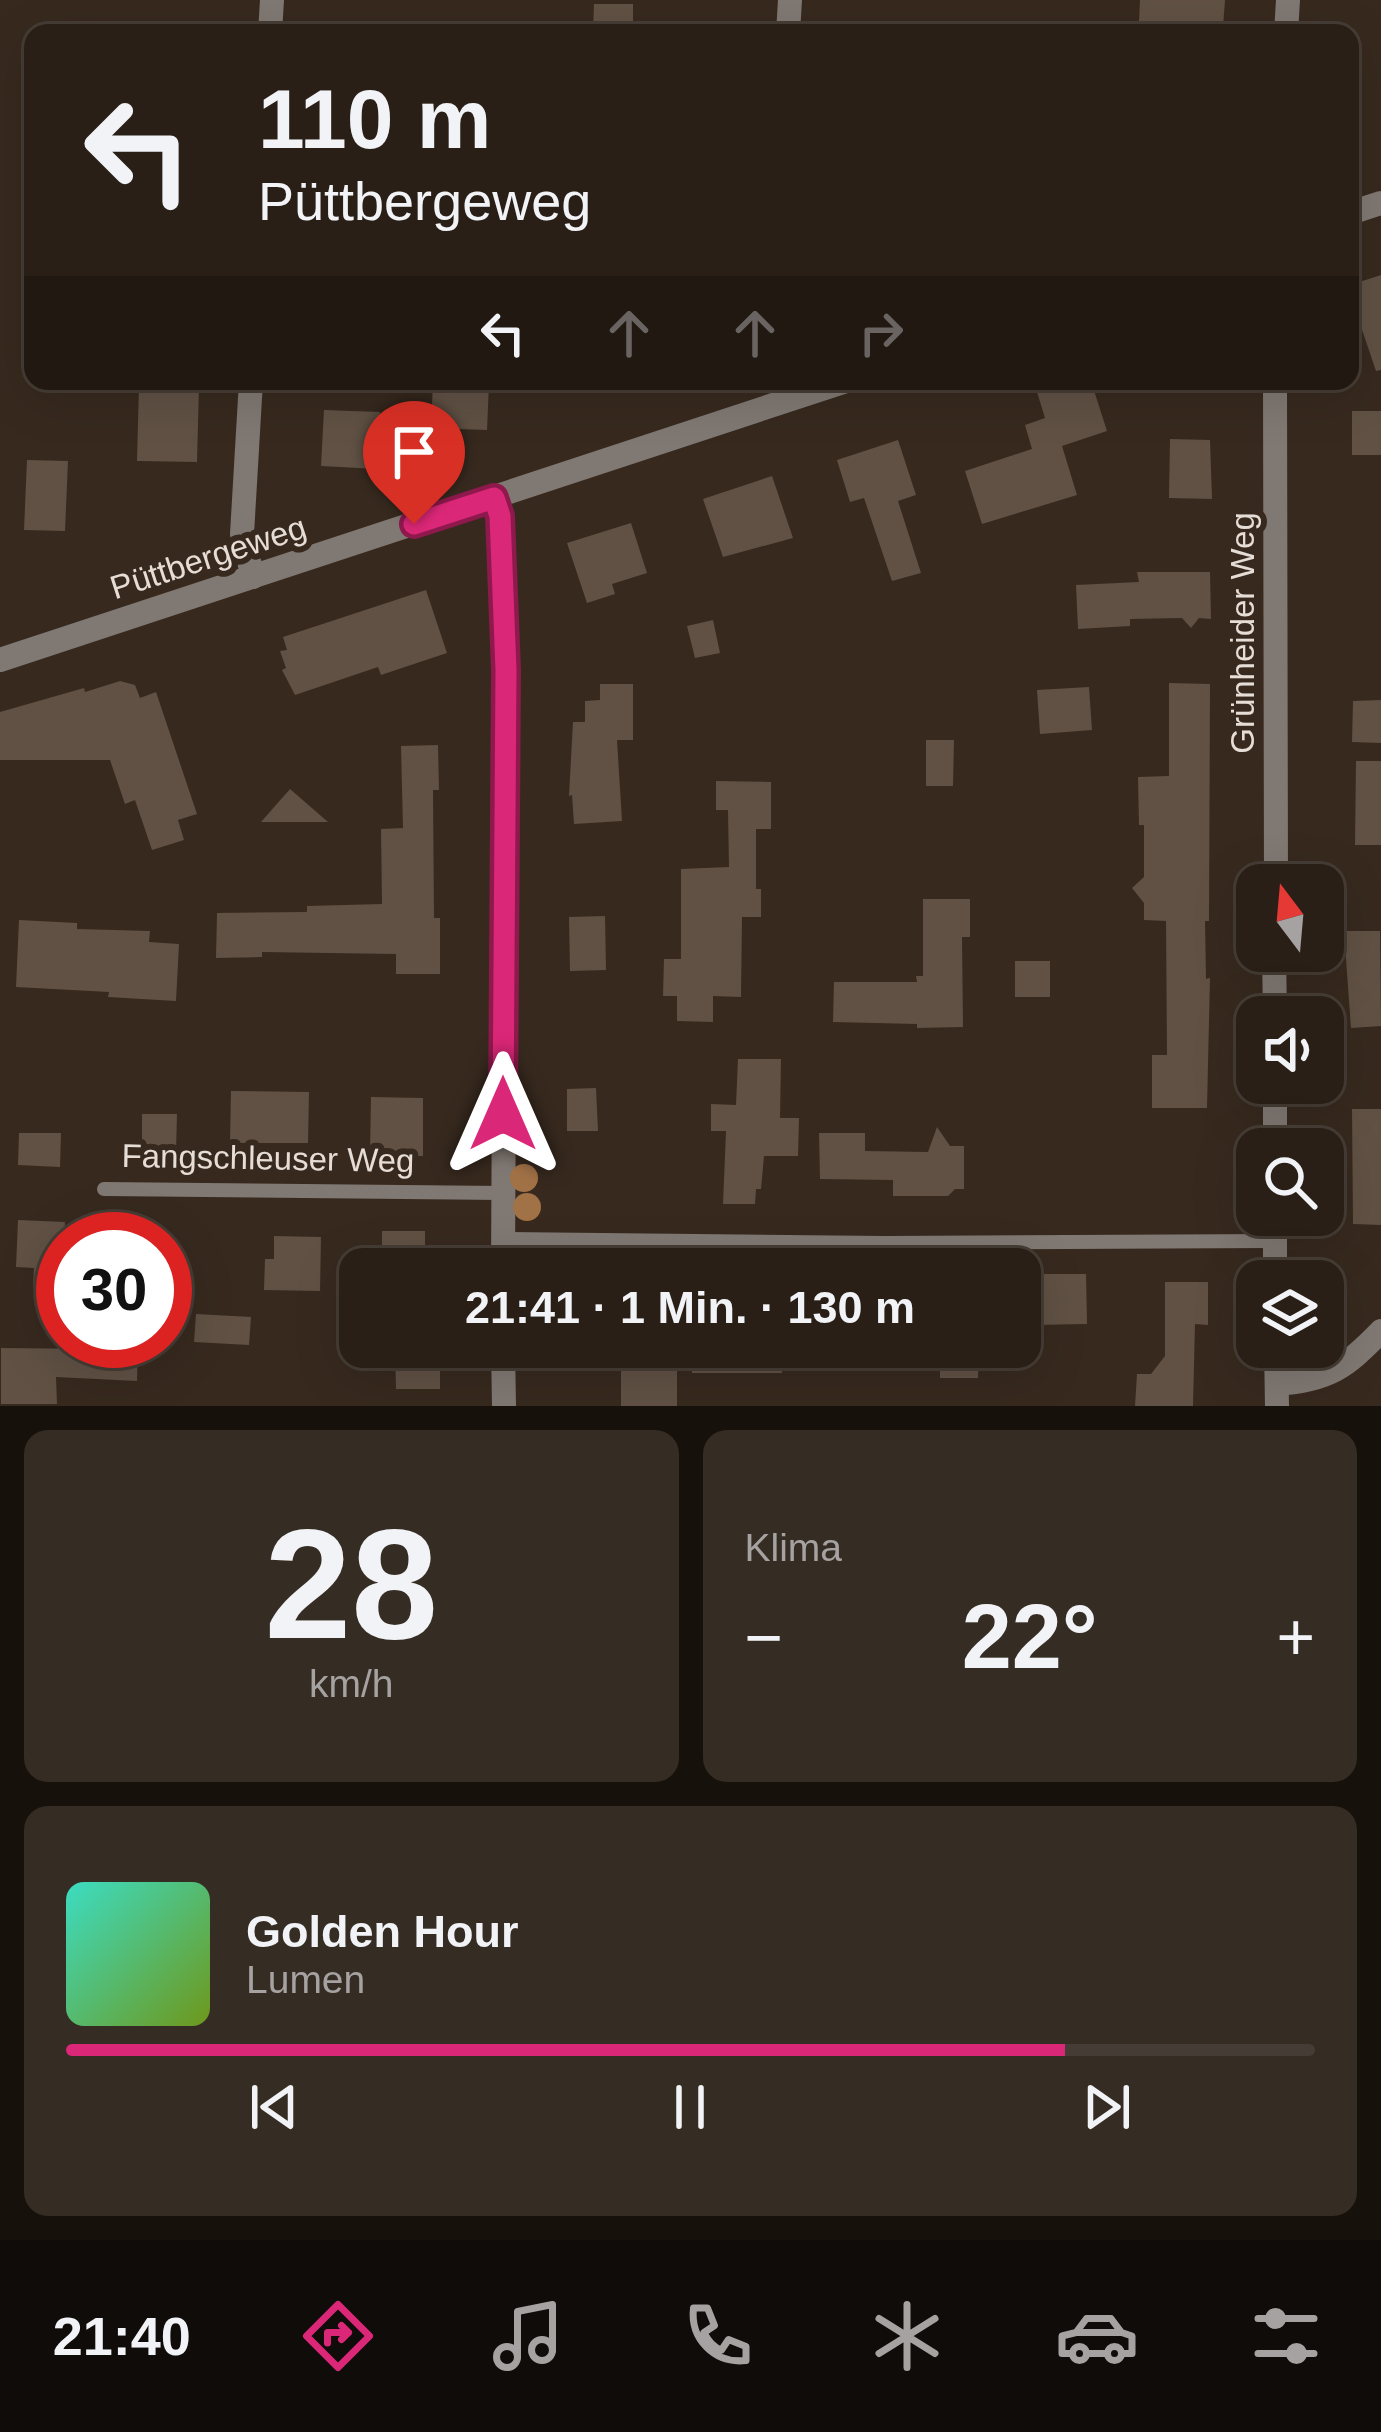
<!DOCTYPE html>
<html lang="de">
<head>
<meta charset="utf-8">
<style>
	:root { --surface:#291f16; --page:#352c23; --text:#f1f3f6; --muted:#a5a2a1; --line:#453d35; --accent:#db2777 }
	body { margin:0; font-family:Arial,sans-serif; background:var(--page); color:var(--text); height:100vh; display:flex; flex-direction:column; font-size:45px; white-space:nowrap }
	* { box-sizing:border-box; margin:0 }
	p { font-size:39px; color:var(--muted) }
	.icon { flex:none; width:66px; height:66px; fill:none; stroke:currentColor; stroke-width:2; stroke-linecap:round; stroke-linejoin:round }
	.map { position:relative; height:1406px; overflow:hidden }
	.sheet { display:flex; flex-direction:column; gap:24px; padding:24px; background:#17110c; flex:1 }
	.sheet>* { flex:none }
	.guide { position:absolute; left:24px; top:24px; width:1335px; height:366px; border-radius:24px; box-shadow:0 12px 48px #0002,0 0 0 3px var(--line); background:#291f16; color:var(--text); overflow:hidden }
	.needle { width:78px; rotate:344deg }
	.fabs { position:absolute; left:1236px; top:864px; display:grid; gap:24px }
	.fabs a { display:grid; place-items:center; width:108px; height:108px; border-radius:24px; background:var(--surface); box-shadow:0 12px 48px #0002,0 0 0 3px var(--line); font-size:60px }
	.speed { position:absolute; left:36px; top:1212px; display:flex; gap:24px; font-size:60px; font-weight:700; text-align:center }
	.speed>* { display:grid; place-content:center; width:156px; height:156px; border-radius:50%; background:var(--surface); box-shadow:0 12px 48px #0002,0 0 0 3px var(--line); line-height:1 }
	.speed .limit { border:18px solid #d22; background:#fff; color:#111 }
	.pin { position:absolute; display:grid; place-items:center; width:102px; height:102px; color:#fff; margin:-123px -51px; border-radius:50% 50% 50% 0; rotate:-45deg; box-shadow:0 0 12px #0007 }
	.pin .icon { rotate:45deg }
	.me { position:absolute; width:132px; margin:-66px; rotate:0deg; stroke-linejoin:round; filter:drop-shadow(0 0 9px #0008) }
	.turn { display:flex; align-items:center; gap:42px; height:252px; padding:0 36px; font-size:54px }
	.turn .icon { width:156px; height:156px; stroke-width:2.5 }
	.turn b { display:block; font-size:84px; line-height:102px }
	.lanes { display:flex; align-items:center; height:114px; padding:0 36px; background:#0003; justify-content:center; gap:60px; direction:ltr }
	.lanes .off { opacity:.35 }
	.big { font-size:90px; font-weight:800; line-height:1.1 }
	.sheet .card { flex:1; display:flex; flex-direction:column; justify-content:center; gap:18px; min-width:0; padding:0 42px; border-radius:24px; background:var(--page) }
	.sheet .dial { align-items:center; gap:0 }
	.dial b { font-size:156px; line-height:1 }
	.song { display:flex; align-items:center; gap:36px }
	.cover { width:144px; height:144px; border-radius:18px; background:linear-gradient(135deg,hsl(170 70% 55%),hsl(80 70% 35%)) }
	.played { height:12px; border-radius:6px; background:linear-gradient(90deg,var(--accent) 80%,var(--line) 80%) }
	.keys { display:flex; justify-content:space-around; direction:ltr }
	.heat { display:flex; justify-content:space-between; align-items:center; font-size:66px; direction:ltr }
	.sheet .tiles { flex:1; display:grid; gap:24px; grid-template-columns:1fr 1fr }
	.card:last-child { grid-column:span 2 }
	.trip { position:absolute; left:339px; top:1248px; width:702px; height:120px; border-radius:24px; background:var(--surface); box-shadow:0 12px 48px #0002,0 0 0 3px var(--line); font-weight:800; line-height:120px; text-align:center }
	.tabs { display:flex; height:192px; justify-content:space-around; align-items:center; background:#100c09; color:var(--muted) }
	.tabs .icon { width:84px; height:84px }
	.tabs .on { color:var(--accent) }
	.tabs b { font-size:54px; color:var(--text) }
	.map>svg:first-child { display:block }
	.building { fill:#605144 }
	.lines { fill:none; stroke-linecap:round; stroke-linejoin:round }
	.service { stroke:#807872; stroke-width:14 }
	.minor { stroke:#807872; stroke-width:24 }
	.tree { fill:#a27247 }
	.route-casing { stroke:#8e194d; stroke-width:30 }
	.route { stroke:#db2777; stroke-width:21 }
	.labels { text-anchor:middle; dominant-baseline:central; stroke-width:12; stroke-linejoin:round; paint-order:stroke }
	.street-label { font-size:33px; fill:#e6ddd6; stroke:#37291e }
</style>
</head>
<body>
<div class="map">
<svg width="1381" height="1406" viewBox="0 0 1381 1406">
	<rect width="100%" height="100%" fill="#37291e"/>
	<g class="building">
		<path d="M1140,0h85l-2,27 -84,-5z"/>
		<path d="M594,4h39v29h-40z"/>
		<path d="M1381,275v95l-5,1 -26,-77v-9z"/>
		<path d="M1073,381h18l16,50 -45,15 15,49 -95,29 -17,-53 67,-22 -7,-24 20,-7 -8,-26z"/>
		<path d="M433,382l56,2 -2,46 -56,-2z"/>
		<path d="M139,385l60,2 -2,75 -60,-1z"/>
		<path d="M324,410l56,2 -2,57 -57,-3z"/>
		<rect x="1352" y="411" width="29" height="44"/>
		<path d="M1170,439l40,1 2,59 -43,-1z"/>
		<path d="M898,440l18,55 -18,6 23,72 -29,8 -28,-83 -14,4 -13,-42z"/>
		<path d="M27,460l41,1 -3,70 -41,-1z"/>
		<path d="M772,476l21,62 -70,19 -20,-58z"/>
		<path d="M631,523l16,50 -35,11 3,10 -28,9 -20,-60z"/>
		<path d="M1137,572h73l1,47 -12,-1 -8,10 -9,-10 -52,1v7l-52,3 -2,-44 63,-3z"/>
		<path d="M426,590l21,63 -66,22 -3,-8 -83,28 -13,-25 4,-2 -6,-17 7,-1 -4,-13z"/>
		<path d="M713,620l7,33 -25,5 -8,-32z"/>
		<path d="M120,681l15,4 5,13 16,-6 41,122 -19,6 6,20 -32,10 -17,-50 -10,4 -15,-44h-110v-48l84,-24 1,4z"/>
		<path d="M1169,683l41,1 -1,237h-4l1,58 4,-1 -3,130h-55v-53h15l-1,-134 -22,-1v-17l-12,-15 12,-11v-52h-5l-1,-48 31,-1z"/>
		<path d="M600,684h33v56h-16l5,81 -48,3 -2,-29 -3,1 4,-74h12v-21l15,-1z"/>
		<path d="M1089,687l3,43 -52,4 -3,-44z"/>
		<path d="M1381,700v43l-29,-1 1,-41z"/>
		<path d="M926,740h28l-1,46h-27z"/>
		<path d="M438,745l1,45h-6l1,128h6v56h-44v-20l-134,-2v5l-46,1 1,-45 90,-1v-6l75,-2 -1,-75 22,-1 -2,-82z"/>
		<path d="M1356,761h25v84h-26z"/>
		<path d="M716,781l55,1v47h-15v60h5v28h-19l-1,80 -28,-1v26l-36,-1v-25h-14l1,-37h17v-90l48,-2 -1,-57h-12z"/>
		<path d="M290,789l38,33h-67z"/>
		<path d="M923,899h47v38h-8l1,90 -46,1v-4l-84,-2 1,-40h83l-1,-6h7z"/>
		<path d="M605,916l1,54 -36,1 -1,-54z"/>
		<path d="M19,920l58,3v6l73,2 -1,11 30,2 -3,57 -68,-4 1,-5 -93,-5z"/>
		<path d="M1344,931h36l1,95 -30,2z"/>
		<rect x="1015" y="961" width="35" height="36"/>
		<path d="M738,1059h43l-1,59h19l-1,38h-34l-3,33h-5l-1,15h-32l3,-73h-15v-27l25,1z"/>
		<path d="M596,1088l2,43h-31v-42z"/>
		<path d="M231,1091l78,1 -1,51h-78z"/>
		<path d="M371,1097l52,1v58l-53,-1z"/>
		<path d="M1352,1109h29v116l-28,-1z"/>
		<path d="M142,1114h35l-1,37 -34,1z"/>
		<path d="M937,1127l13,19h14v43h-9l-7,7h-55v-16l-73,-1 -1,-46h46v18l63,1z"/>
		<path d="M19,1133h42l-1,34 -42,-2z"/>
		<path d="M18,1220l47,2 -3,67 -29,-1 1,-20 -18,-1z"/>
		<rect x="382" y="1231" width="43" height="38"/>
		<path d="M274,1236l47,1 -1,54 -56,-1 1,-31h9z"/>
		<path d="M1033,1274h53l1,50 -53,1z"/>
		<path d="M1165,1282h43v43l-13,-1 -2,82h-58l2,-32h14l14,-18z"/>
		<path d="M196,1314l55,3 -2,28 -55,-3z"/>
		<path d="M100,1341h38l-1,40 -81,-4 1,27h-56v-56l99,1z"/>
		<path d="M395,1347h45v42h-44z"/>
		<rect x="692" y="1347" width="90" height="26"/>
		<path d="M940,1347h39l-1,31h-38z"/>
		<path d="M677,1366v40h-56v-39z"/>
	</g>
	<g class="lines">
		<g class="service">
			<path d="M104,1189l398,4"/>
			<path d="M502,1239l384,4 389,-2"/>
		</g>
		<g class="minor">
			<path d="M270,33l2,-33"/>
			<path d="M788,33l2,-33"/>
			<path d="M1286,33l2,-33"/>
			<path d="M1350,213l31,-10"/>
			<path d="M251,381l-9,153 11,43"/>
			<path d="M1275,381l1,504"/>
			<path d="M494,498l9,42 3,130 -3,599"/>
			<path d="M0,660l846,-279"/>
			<path d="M1274,951l1,66"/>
			<path d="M1275,1149v-66"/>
			<path d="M1275,1215v66"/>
			<path d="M503,1347l1,59"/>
			<path d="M1276,1347l1,59"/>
			<path d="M1277,1384c52,-4 68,-16 104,-53"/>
		</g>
	</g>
	<g class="tree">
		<circle cx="526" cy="1139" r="14"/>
		<circle cx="524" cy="1178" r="14"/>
		<circle cx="527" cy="1207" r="14"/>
	</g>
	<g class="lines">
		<defs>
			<path id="route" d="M414,524l80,-26 6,18 6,154 -3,444"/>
		</defs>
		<use href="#route" class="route-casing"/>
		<use href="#route" class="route"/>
	</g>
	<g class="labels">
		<g class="street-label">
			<text transform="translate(208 557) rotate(-18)">Püttbergeweg</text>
			<text transform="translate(1242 633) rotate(-90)">Grünheider Weg</text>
			<text transform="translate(268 1158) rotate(1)">Fangschleuser Weg</text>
		</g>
	</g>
</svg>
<div class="fabs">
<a><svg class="needle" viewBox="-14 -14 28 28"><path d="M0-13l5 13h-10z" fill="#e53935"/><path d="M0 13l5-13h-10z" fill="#a5a2a1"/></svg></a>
<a><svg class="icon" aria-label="sound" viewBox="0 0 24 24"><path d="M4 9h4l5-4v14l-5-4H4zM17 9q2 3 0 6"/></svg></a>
<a><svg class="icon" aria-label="search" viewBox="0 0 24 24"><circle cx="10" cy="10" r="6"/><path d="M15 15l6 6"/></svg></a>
<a><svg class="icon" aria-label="layers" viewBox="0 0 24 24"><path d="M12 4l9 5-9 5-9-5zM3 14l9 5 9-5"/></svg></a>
</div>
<div class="speed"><div class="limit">30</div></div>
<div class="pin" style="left:414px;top:524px;background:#d93025"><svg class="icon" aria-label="arrive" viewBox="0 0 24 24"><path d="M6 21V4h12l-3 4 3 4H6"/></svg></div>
<svg class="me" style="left:503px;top:1114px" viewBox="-20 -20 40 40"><path d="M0-17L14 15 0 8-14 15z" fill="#db2777" stroke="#fff" stroke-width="4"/></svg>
<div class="trip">21:41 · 1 Min. · 130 m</div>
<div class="guide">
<div class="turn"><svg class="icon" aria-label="left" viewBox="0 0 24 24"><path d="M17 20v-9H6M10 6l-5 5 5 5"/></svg><div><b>110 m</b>Püttbergeweg</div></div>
<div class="lanes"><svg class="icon" aria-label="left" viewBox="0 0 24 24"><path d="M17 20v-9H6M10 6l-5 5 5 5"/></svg><svg class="icon off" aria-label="ahead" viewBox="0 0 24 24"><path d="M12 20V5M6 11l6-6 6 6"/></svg><svg class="icon off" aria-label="ahead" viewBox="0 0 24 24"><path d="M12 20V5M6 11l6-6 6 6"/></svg><svg class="icon off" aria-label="right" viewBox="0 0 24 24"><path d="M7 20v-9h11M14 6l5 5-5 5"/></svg></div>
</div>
</div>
<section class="sheet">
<div class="tiles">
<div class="card dial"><b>28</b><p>km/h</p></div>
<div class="card"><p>Klima</p>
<div class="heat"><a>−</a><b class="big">22°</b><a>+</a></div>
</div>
<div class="card">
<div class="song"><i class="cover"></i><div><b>Golden Hour</b><p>Lumen</p></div></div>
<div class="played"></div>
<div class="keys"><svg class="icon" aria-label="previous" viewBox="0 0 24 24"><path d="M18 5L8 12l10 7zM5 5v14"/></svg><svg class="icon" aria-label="pause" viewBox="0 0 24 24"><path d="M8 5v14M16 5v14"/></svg><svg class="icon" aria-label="next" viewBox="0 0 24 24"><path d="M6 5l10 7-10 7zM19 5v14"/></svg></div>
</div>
</div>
</section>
<nav class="tabs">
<b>21:40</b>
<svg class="icon on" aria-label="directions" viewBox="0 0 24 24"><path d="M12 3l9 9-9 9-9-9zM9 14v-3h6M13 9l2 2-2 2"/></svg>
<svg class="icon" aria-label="music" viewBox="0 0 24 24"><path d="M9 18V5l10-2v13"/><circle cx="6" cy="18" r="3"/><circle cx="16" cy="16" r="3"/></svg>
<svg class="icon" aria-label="phone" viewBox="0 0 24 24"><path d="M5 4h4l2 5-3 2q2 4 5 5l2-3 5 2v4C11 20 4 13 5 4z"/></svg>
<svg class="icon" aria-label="climate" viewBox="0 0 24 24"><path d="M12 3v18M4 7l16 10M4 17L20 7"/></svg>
<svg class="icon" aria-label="car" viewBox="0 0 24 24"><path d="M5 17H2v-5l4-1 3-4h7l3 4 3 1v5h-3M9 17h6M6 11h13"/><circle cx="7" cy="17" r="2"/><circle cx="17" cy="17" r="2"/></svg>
<svg class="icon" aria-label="filters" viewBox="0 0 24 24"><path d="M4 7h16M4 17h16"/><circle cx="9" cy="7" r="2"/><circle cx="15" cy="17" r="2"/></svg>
</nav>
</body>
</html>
